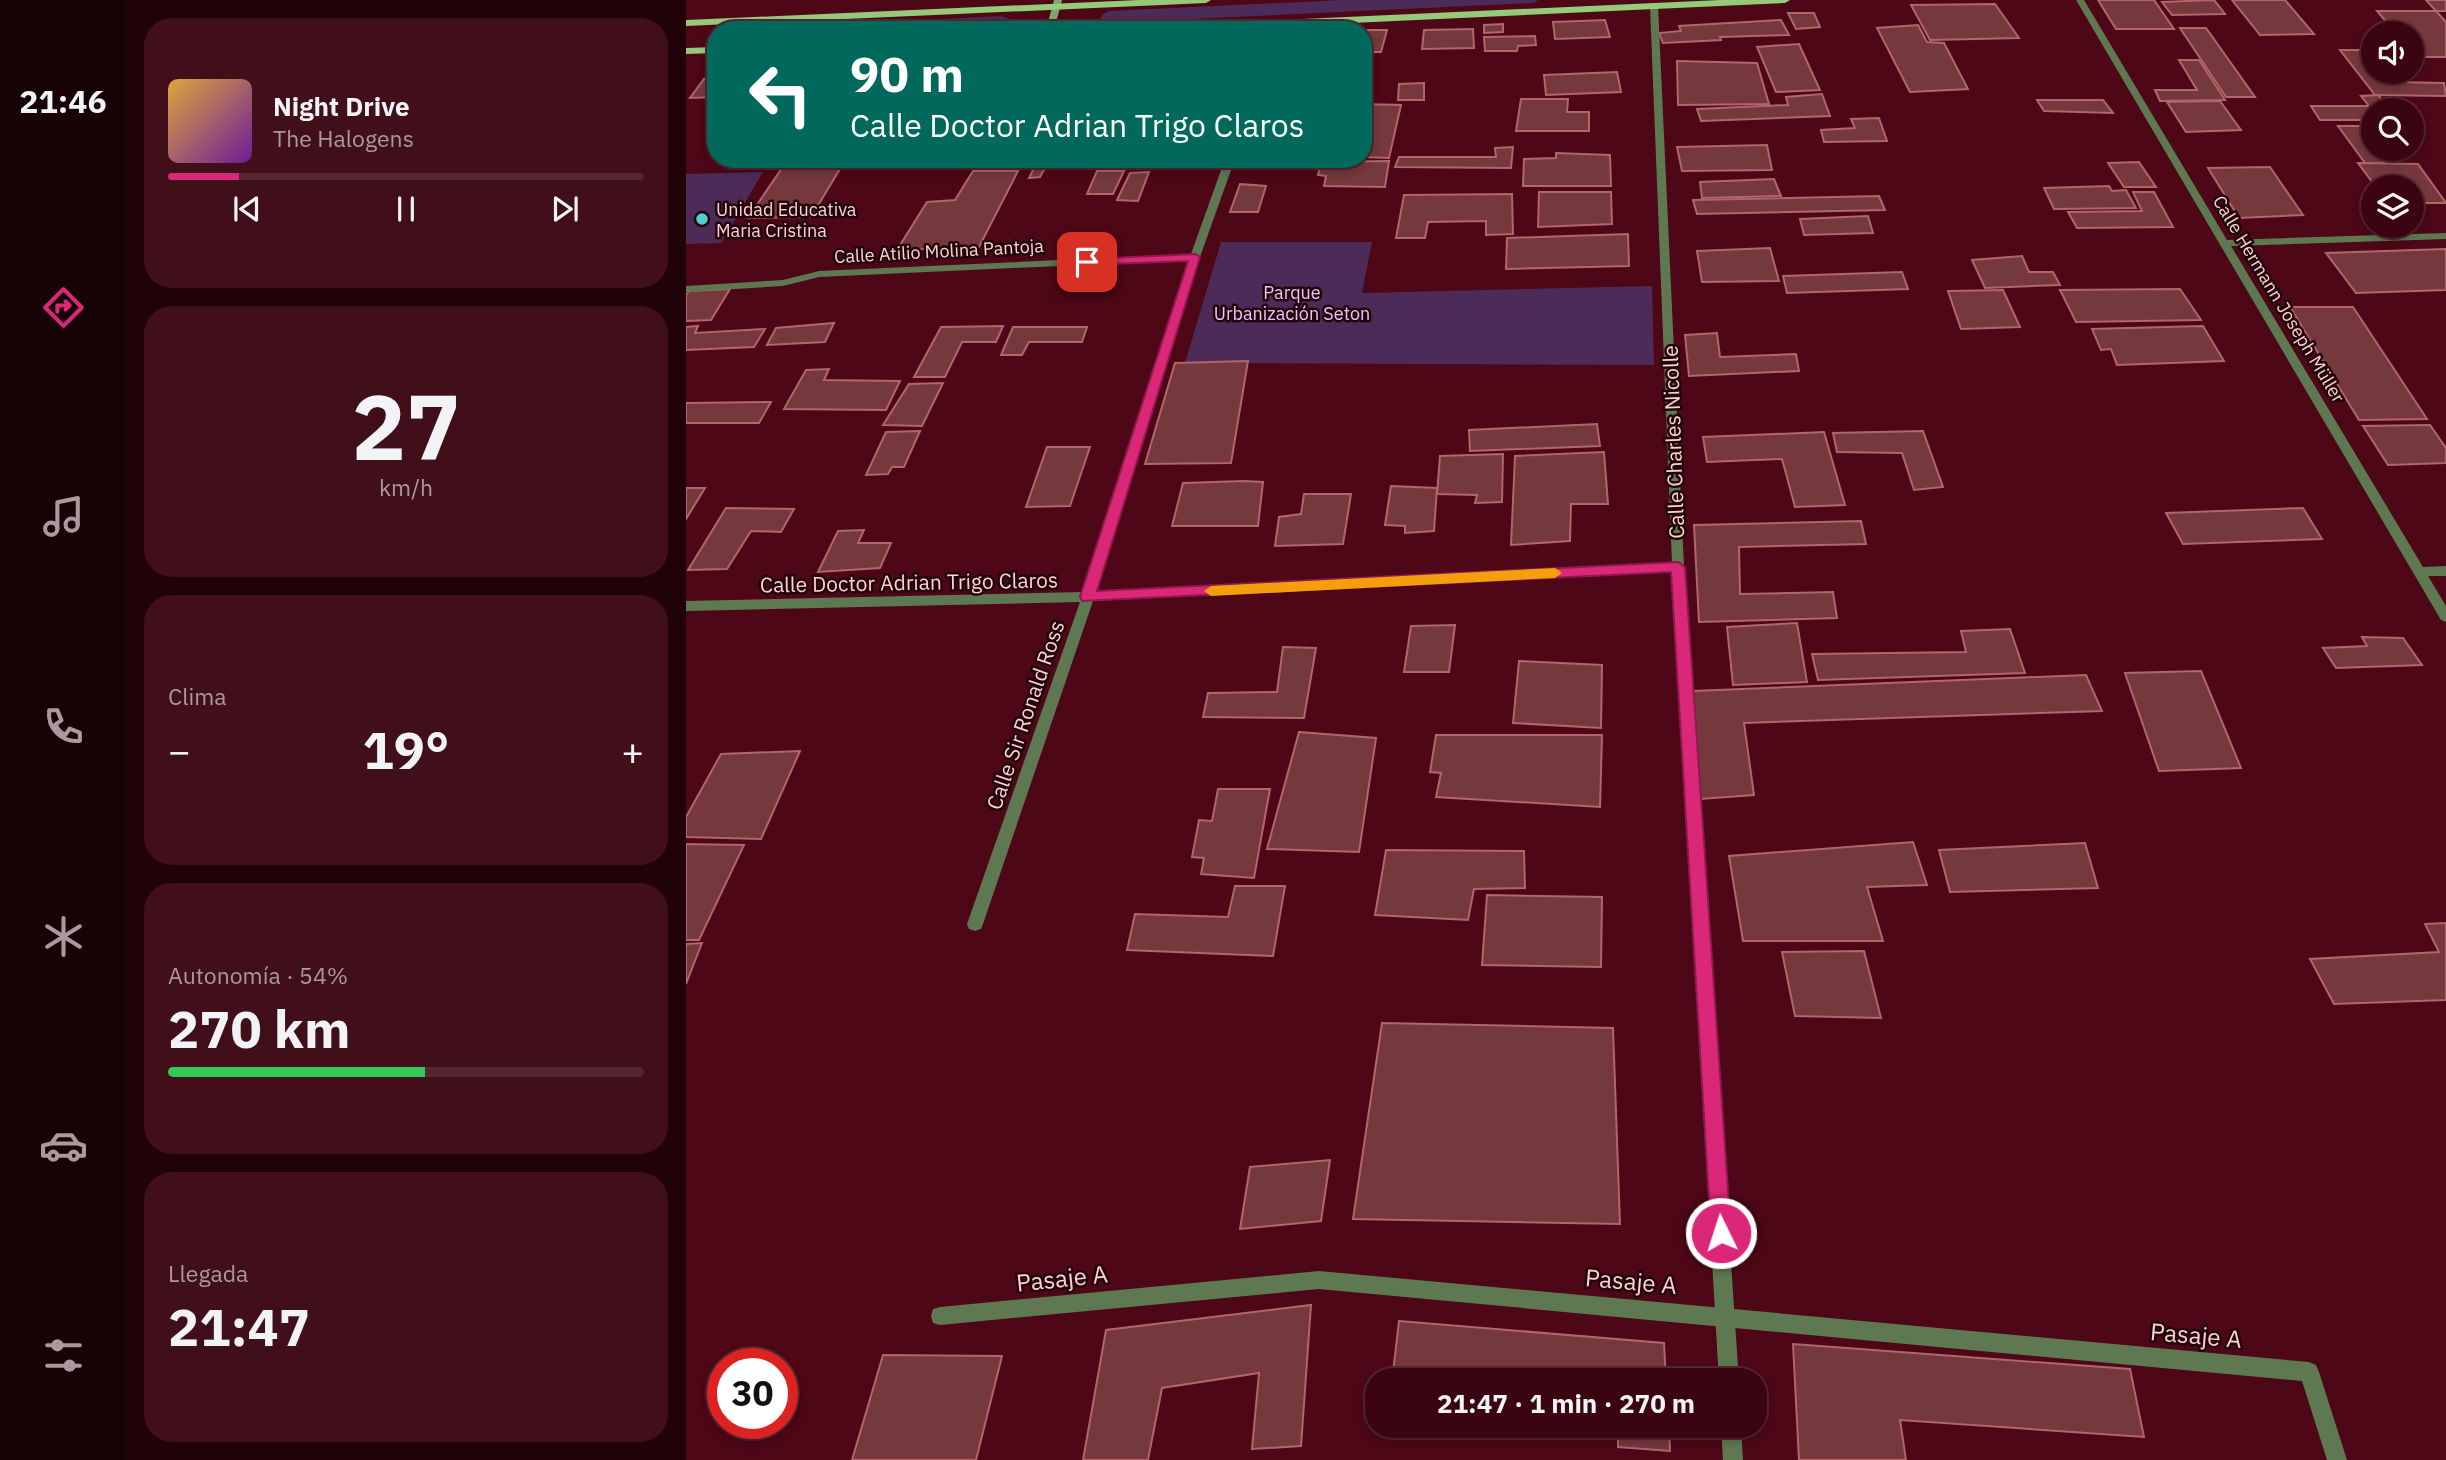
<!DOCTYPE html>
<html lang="es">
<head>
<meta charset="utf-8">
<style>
	:root { --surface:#3a0510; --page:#410f19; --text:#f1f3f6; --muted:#ab999f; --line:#542630; --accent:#db2777 }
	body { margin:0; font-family:"IBM Plex Sans",sans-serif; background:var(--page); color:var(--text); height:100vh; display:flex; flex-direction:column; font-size:26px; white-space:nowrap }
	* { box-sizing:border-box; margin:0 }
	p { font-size:23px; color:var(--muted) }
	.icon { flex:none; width:38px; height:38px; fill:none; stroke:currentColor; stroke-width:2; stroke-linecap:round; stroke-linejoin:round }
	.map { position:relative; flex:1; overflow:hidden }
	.panel { display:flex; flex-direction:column; gap:18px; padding:18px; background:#200309; width:560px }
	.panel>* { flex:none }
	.top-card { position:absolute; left:21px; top:21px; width:665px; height:147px; border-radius:28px; box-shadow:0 4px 10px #0003,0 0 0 2px var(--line); background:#00695c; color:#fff; overflow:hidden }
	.controls { position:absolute; left:1675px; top:21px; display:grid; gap:14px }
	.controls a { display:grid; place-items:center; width:63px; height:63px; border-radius:50%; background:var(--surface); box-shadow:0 4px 10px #0003,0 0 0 2px var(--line); font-size:35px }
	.speed { position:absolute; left:21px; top:1348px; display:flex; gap:14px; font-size:35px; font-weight:700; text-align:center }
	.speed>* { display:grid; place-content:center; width:91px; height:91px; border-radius:50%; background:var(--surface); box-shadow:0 4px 10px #0003,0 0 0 2px var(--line); line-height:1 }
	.speed .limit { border:10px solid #d22; background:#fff; color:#111 }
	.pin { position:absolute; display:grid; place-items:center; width:60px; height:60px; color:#fff; margin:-30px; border-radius:14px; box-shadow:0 4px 10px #0006 }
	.me { position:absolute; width:77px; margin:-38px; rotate:356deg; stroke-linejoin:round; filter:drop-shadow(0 0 5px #0008) }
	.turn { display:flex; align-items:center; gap:24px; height:147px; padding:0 28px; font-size:32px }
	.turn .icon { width:91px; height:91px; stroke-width:2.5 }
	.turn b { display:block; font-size:49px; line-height:60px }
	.big { font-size:52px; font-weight:700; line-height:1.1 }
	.panel .tile { flex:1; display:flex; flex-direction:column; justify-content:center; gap:10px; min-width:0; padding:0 24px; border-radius:28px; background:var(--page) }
	.panel .dial { align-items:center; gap:0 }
	.dial b { font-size:91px; line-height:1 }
	.song { display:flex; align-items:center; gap:21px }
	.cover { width:84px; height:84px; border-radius:10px; background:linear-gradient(135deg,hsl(40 70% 55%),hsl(280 70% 35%)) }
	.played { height:7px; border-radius:4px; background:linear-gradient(90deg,var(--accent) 15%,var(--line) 15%) }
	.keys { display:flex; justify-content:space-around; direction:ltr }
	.heat { display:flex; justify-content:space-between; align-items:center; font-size:38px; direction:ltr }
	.charge { height:10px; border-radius:5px; background:linear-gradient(90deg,#34c759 54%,var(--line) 0) }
	.trip { position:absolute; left:679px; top:1368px; width:402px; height:70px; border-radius:28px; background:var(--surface); box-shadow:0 4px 10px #0003,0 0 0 2px var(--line); font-weight:700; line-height:70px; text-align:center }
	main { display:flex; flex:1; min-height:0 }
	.tabs { display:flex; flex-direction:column; width:126px; justify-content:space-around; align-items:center; background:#170206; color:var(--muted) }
	.tabs .icon { width:49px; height:49px }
	.tabs .selected { color:var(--accent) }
	.tabs b { font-size:32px; color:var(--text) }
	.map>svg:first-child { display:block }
	.green { fill:#4c2b58 }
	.building { fill:#74383d; stroke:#b2656a; stroke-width:2 }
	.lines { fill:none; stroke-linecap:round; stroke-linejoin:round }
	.service { fill:#5e7852; fill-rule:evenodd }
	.minor { fill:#5e7852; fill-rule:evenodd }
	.secondary { fill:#7da769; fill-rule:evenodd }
	.primary { fill:#94ca7a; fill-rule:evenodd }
	.route { fill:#db2777; stroke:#8e194d; stroke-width:2 }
	.slow { fill:#f59e0b }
	.poi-dot { fill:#52cdce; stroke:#220509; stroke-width:2.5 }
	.labels { text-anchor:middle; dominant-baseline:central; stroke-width:5; stroke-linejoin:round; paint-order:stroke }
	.far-poi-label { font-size:18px; fill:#fed2d4; stroke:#220509; text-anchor:start }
	.far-street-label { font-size:18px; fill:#fed2d4; stroke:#220509 }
	.far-park-label { font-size:18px; fill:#ecc2fe; stroke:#220509 }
	.street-label { font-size:21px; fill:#fed2d4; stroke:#220509 }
	.near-street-label { font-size:24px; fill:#fed2d4; stroke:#220509 }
</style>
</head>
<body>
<main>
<nav class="tabs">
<b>21:46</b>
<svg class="icon selected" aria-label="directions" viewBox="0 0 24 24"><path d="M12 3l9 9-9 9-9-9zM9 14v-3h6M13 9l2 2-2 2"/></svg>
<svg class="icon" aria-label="music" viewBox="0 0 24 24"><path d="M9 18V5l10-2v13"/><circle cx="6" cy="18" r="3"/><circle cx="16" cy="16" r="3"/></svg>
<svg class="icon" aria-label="phone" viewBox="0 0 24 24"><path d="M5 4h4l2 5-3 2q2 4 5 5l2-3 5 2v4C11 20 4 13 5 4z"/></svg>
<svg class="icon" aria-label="climate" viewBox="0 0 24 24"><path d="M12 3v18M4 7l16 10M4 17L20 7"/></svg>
<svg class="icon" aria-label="car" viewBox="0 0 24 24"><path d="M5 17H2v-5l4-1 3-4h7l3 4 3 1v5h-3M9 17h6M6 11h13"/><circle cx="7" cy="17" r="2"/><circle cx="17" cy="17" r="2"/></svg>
<svg class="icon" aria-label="filters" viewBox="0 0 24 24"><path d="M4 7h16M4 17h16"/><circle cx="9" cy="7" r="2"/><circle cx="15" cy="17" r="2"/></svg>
</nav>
<section class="panel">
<div class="tile">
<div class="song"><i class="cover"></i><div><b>Night Drive</b><p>The Halogens</p></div></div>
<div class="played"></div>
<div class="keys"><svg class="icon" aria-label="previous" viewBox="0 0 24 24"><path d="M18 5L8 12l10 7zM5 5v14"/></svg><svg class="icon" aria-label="pause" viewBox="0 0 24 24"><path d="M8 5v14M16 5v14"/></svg><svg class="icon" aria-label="next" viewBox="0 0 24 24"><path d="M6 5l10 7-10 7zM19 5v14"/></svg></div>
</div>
<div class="tile dial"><b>27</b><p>km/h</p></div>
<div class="tile"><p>Clima</p>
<div class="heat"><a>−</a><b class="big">19°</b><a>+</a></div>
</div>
<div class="tile"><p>Autonomía · 54%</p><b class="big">270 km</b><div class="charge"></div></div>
<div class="tile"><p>Llegada</p><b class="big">21:47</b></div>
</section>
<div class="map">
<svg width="1760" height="1460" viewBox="0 0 1760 1460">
	<rect width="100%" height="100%" fill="#4d0716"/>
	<g class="green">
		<path d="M657,0h195l-4,3 -429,20 -5,-3 2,-5 7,-4z"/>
		<path d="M316,16l9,4c-4,10 -14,9 -24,10h-267z"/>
		<path d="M77,172l-42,71 -35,1v-70z"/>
		<path d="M535,242h151l-10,51 290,-7 2,79 -469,-2z"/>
	</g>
	<g class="building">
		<path d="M1412,0h56l20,29h-58z"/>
		<path d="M1528,0l11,14 -53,1 -10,-13z"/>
		<path d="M1546,0h53l29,34 -54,1z"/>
		<path d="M1740,0h20v11h-10z"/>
		<path d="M1309,4l24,34 -89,2 -19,-35z"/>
		<path d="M1691,11h59l10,11v35h-29l-5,-6v-18h-16z"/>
		<path d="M1102,13h26l6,14 -24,2z"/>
		<path d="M919,20l5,17 -55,2 -2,-17z"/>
		<path d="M1095,20l8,15 -69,2 1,3 -58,3 -4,-10 22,-2 -2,-5z"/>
		<path d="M817,24v8l-19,1v-8z"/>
		<path d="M1232,25l9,17 17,1 24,46 -58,3 -33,-64z"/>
		<path d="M1494,28h26l49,69h-29z"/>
		<path d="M787,29l1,19 -52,1 2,-19z"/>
		<path d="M677,30h24l-6,22h-18z"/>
		<path d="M849,36l1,9 -18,1 -1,5h-32l-1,-14z"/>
		<path d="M1113,44l21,46 -44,2 -19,-45z"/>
		<path d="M1654,50h28l5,6v16h13l9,10 49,1 2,13 -71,-1z"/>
		<path d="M1493,60h20l26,40 -65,1 -5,-11h42z"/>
		<path d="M991,61l80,2 12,41 -91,1z"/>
		<path d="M931,72l4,20 -75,3 -2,-20z"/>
		<path d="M30,78v19l-26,1 14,-19z"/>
		<path d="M738,83v17h-26l1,-16z"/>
		<path d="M1136,94l8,22 -129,5 -4,-12 91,-4 -2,-8z"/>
		<path d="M1692,95l13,15h-18v10h-53l-9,-14h58l-8,-10z"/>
		<path d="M835,99h47l-1,13h22v19h-73z"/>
		<path d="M1351,100h66l10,13 -69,-2z"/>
		<path d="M1534,101l21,29 -55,2 -19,-30z"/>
		<path d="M677,104l38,1 -12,53 -26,-1z"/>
		<path d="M1193,118l8,23 -63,1 -3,-12 34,-2 -4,-9z"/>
		<path d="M1652,126h33l2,10h-6l18,27h-20z"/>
		<path d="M1081,145l5,25 -90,1 -5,-24z"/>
		<path d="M827,147l-2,21 -116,-1 4,-10h97l-1,-9z"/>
		<path d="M870,153l54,2 1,31h-88l1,-27 32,-1z"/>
		<path d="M81,159h79l-35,58 -63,1 36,-53h-20z"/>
		<path d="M170,159h36l-3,5h-36z"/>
		<path d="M338,159h26l-10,18 -11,1 6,-12 -15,1z"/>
		<path d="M420,159h48l-2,5h-49z"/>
		<path d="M703,161l-4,26 -61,-1 2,-10 -8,-1 3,-13z"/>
		<path d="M1453,162l17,25h-32l-16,-24z"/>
		<path d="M1672,163l60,1 28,39h-34v-16h-36z"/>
		<path d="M1584,167l33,48 -64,3 -31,-50z"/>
		<path d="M287,171h45l-39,76 -82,3 30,-48 28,-2z"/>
		<path d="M411,171h27l-11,23h-26z"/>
		<path d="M463,172l-11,29 -21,-1 13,-27z"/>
		<path d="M1088,179l7,17 -79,2 -2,-16z"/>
		<path d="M554,184l26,2 -8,26h-28z"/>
		<path d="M1423,186l3,5 14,-1 10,18 -82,1 -10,-21z"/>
		<path d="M853,192h72l1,32 -74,3z"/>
		<path d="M1447,192h21l19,35 -96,1 -9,-16 74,-1z"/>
		<path d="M826,194l1,40 -27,1v-14l-58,1 -3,16h-29l8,-43z"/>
		<path d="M1193,196l6,14 -188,4 -4,-14z"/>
		<path d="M1182,216l5,17 -69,2 -4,-16z"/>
		<path d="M942,234l1,32 -123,3 1,-31z"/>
		<path d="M1084,248l9,33 -77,1 -5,-31z"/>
		<path d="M1760,249v41l-90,3 -30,-40z"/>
		<path d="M1336,256l7,16h24l7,13 -75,3 -13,-28z"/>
		<path d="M1216,272l6,17 -121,4 -4,-17z"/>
		<path d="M44,289l-19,31 -25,1v-26l3,-4z"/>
		<path d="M1494,289l21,31 -125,2 -16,-32z"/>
		<path d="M1317,290l17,37 -59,2 -13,-38z"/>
		<path d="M1604,307h63l74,112 -68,1z"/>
		<path d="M148,323l-9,19 -58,3 9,-17z"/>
		<path d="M12,326l-3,7 70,-4 -11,18 -68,3v-23z"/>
		<path d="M317,326l-7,16h-34l-17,35h-31l27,-50z"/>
		<path d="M1517,326l21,35 -107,4 -6,-16 -10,1 -9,-21z"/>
		<path d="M327,327h74l-5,15h-53l-7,13h-21z"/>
		<path d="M1031,333l3,24 76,-3 3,17 -110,5 -4,-41z"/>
		<path d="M562,361l-17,102 -86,1 30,-101z"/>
		<path d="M143,369l-5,11 76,1 -14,29 -102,-1 22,-39z"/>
		<path d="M257,383l-21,43 -39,-1 26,-41z"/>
		<path d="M85,402l-12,21h-73v-20z"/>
		<path d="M911,424l3,22 -130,5 -1,-21z"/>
		<path d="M1744,425l16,23v15l-58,2 -25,-39z"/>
		<path d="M234,431l-16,36h-12l-4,7 -22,1 20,-43z"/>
		<path d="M1237,431l20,56 -29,3 -12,-37 -65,-1 -4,-19z"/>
		<path d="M1138,432l21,73 -50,2 -13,-48 -75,3 -4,-25z"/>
		<path d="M361,447h43l-20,59 -44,1z"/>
		<path d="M918,452l4,52h-37l-1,37 -59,4 4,-89z"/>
		<path d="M817,454l-1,48 -27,1 2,-8 -40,-1 3,-38z"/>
		<path d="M558,481l19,1 -5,44h-86l11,-43z"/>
		<path d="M705,486l46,2 -3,43 -29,2v-7l-20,-1z"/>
		<path d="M0,488h19l-19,31z"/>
		<path d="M618,494h47l-8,50 -68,2 4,-29 22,-3z"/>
		<path d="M40,508l68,1 -13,23 -30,-1 -24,38 -39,1z"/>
		<path d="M1617,508l19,31 -139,5 -17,-31z"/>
		<path d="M1175,521l5,23 -127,3 1,47 93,-2 4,26 -138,4 -5,-97z"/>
		<path d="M178,530l-6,13h33l-11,25 -62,4 20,-41z"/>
		<path d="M1111,623l10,59 -74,3 -6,-58z"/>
		<path d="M769,625l-6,47h-45l7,-46z"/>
		<path d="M1324,629l15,44 -207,7 -6,-26 154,-2 -5,-21z"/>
		<path d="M1676,637l41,1 19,27 -86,3 -13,-20 44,-2z"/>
		<path d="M597,647l33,1 -12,70 -101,-1 5,-24 69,-1z"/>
		<path d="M833,661l83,4 -1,63 -88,-5z"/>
		<path d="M1515,671l40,97 -82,3 -34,-98z"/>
		<path d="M1400,675l16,36 -358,12 10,72 -54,4 -7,-108z"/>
		<path d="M613,732l77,6 -17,114 -92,-3z"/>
		<path d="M750,735h166l-2,72 -164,-10 5,-24 -11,-1z"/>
		<path d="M114,751l-39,88 -75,-2v-20l35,-63z"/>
		<path d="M532,789h52l-16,89 -53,-4 3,-16 -12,-1 7,-37 13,1z"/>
		<path d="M1227,842l14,43 -60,2 16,54h-140l-14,-85z"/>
		<path d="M1399,843l13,45 -148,4 -11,-42z"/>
		<path d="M0,844l58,1 -45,95h-13z"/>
		<path d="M700,850l138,1 1,37 -51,1 -6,31 -93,-5z"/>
		<path d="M549,886h50l-12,70 -146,-6 8,-36 93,3z"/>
		<path d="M801,895l115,2 -1,70 -119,-2z"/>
		<path d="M1760,923v77l-112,4 -24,-45 129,-7 -14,-28z"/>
		<path d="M16,943l-16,41v-40z"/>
		<path d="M1178,951l17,67 -86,-2 -13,-64z"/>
		<path d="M696,1023l231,5 7,196 -267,-5z"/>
		<path d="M644,1160l-9,61 -81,8 10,-62z"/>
		<path d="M625,1305l-10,141 -49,3 7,-76 -97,15 -14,72h-65l23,-130z"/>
		<path d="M713,1321l265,22 2,38h-274z"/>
		<path d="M1107,1344l337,25 14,68 -244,-17 6,40h-107z"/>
		<path d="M197,1355l119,1 -26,104h-124z"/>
		<path d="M932,1426h51l1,25 -52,-4z"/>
	</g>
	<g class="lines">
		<g class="service">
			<path d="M133,271l5,3 -1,2 -40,10 -97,6v-6l97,-6z"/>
			<path d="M633,1271l990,91 7,3 3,7 28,88h-20l-25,-79 -983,-92 -379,36 -7,-2 -2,-7 2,-7 7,-2z"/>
		</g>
		<g class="minor">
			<path d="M1390,0h8l143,240 219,-7v6l-215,7 192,321 23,-1v10h-18l18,30v16l-5,-2z"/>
			<path d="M968,4l4,2 26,561 55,814h-20l-47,-809 -579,29 -110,323 -2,5 -6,2 -6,-2 -2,-5 113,-322 -394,9v-10l397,-9 106,-332 -370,17 -5,-3 5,-3 372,-17 34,-95h10l-35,98 -104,335 576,-29 -22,-557z"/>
			<path d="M1035,1426h20l2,34h-20z"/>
		</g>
		<path class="secondary" d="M368,0h8l-8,30h-8z"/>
		<g class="primary">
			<path d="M453,0h72l-5,3 -520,23v-6z"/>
			<path d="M1034,0h70l-5,3 -588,27h-77l5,-3z"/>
			<path d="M30,47v6l-30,1v-6z"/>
		</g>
	</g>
	<path class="route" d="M509,254l5,3 -103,334 581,-29 7,5 46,666 -3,7 -7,3 -7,-3 -3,-7 -40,-661 -589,29 -2,-4 108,-336 -101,4 -6,-3 6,-3z"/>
	<path class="slow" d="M869,568l7,5 -7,5 -344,18 -7,-5 7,-5z"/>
	<circle class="poi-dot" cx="16" cy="219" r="7"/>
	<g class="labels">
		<g class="far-poi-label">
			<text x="30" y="209">Unidad Educativa<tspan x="30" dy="21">Maria Cristina</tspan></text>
		</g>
		<g class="far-street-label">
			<text transform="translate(253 251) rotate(-3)">Calle Atilio Molina Pantoja</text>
			<text transform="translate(1593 299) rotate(59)">Calle Hermann Joseph Müller</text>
		</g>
		<g class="far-park-label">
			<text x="606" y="292">Parque<tspan x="606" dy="21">Urbanización Seton</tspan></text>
		</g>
		<g class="street-label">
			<text transform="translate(987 442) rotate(-92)">Calle Charles Nicolle</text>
			<text transform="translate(223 582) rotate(-1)">Calle Doctor Adrian Trigo Claros</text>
			<text transform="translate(339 715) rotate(-71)">Calle Sir Ronald Ross</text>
		</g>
		<g class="near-street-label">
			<text transform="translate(376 1278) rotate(-6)">Pasaje A</text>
			<text transform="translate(945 1281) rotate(5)">Pasaje A</text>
			<text transform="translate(1510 1335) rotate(5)">Pasaje A</text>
		</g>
	</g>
</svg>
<div class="controls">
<a><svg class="icon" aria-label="sound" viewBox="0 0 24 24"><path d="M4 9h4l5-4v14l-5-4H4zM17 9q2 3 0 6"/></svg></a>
<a><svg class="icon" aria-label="search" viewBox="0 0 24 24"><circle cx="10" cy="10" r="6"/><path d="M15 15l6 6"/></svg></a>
<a><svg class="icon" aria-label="layers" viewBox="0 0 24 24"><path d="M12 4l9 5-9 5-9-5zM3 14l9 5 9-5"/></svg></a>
</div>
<div class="speed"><div class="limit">30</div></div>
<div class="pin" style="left:401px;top:262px;background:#d93025"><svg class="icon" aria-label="arrive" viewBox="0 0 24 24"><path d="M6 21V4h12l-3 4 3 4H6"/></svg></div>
<svg class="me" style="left:1035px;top:1233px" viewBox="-20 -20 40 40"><circle r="17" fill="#db2777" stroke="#fff" stroke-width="3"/><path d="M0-11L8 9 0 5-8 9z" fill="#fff"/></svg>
<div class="trip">21:47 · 1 min · 270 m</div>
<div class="top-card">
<div class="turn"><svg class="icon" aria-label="left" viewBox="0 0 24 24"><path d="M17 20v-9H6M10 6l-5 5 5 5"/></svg><div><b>90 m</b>Calle Doctor Adrian Trigo Claros</div></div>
</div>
</div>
</main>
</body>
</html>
